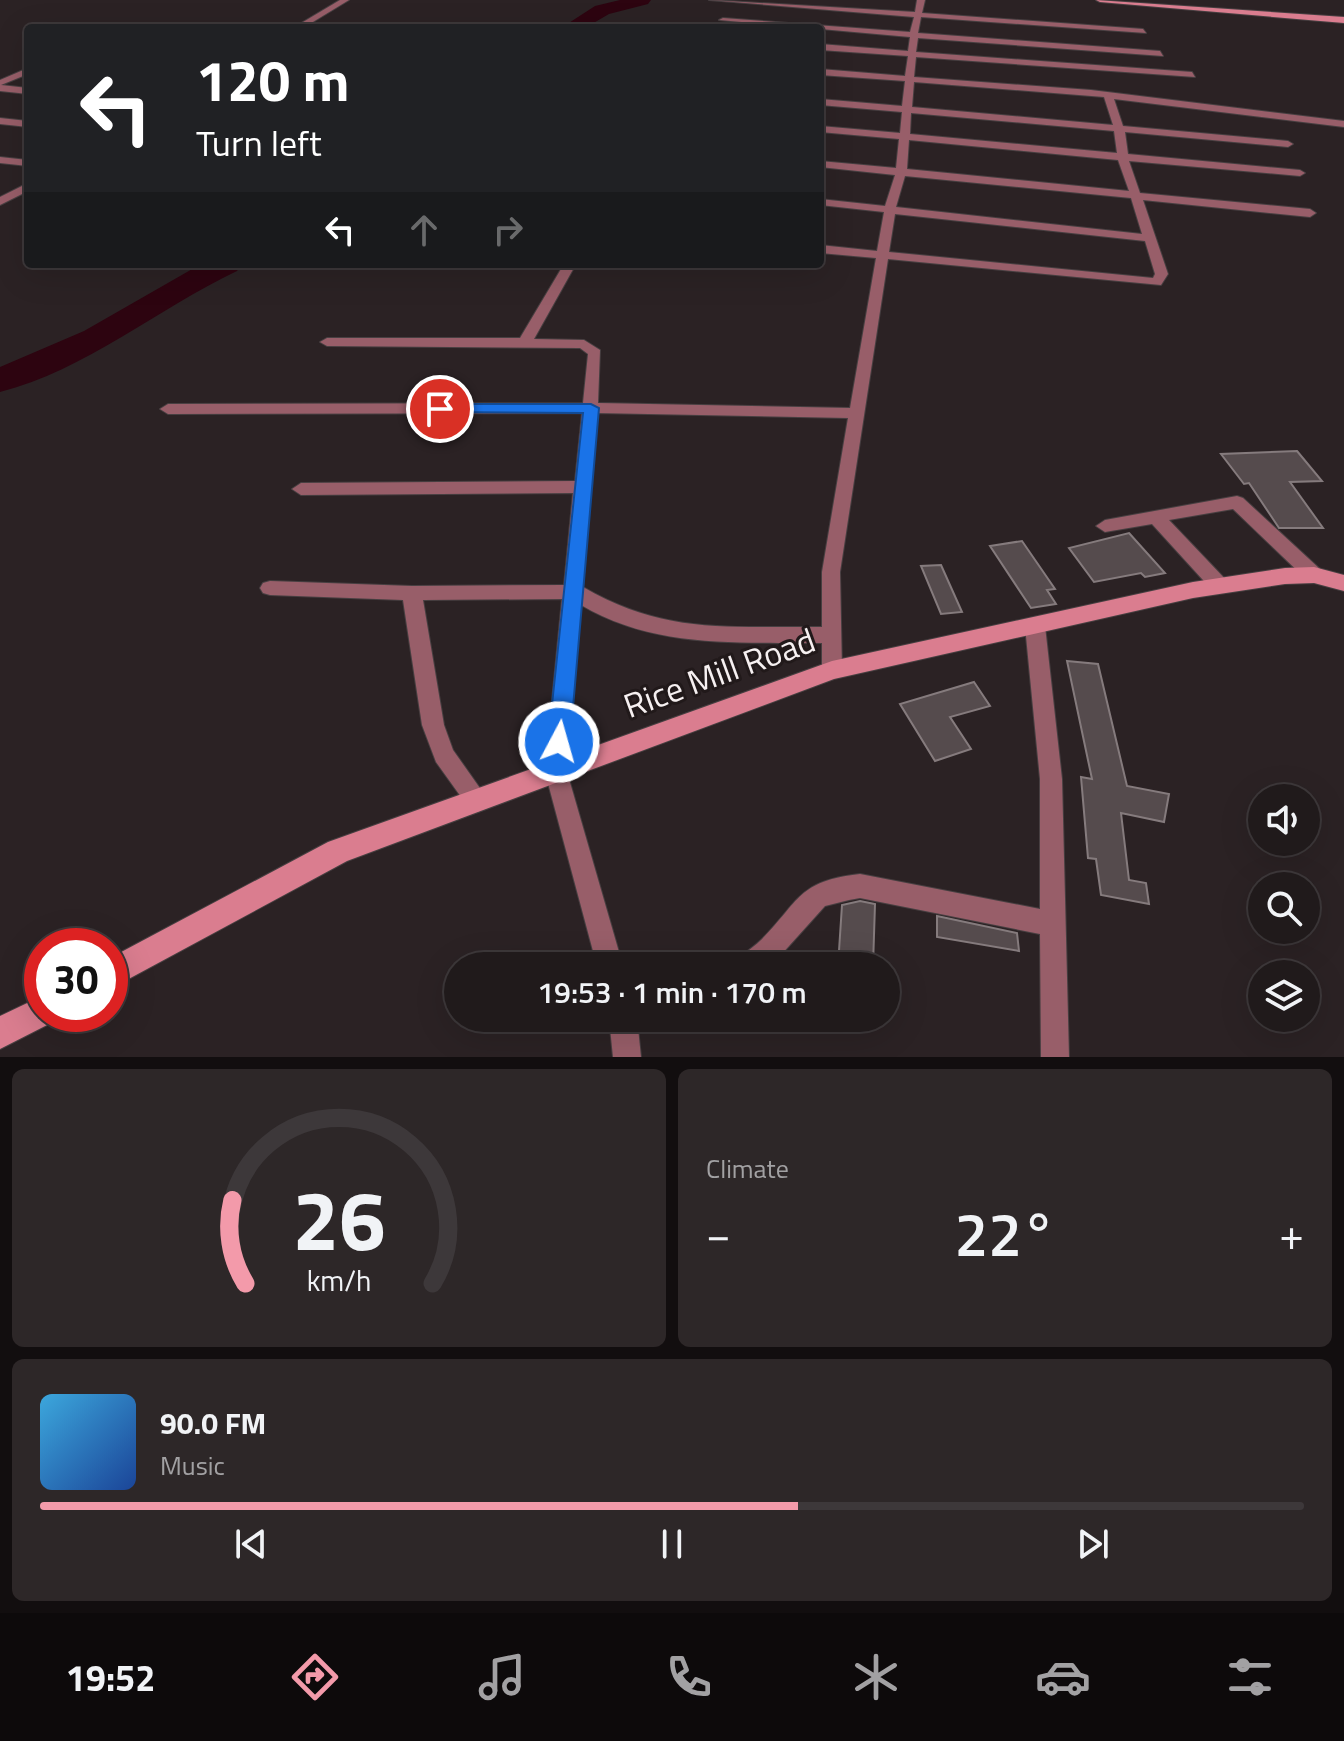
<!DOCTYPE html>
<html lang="en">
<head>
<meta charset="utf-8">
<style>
	:root { --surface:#201a1b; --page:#2d2728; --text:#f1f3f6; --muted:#a2a1a3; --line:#3d383a; --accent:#f39aaa }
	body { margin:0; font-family:"Titillium Web",sans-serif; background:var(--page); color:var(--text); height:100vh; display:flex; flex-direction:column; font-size:30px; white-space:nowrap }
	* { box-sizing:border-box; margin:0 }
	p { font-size:26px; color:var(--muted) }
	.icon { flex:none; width:44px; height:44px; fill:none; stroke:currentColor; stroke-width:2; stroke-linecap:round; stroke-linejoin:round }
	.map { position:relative; height:1057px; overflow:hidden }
	.side { display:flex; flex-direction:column; gap:12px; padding:12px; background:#120e0f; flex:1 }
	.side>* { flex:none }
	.hud { position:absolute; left:24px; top:24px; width:800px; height:244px; border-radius:8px; box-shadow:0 8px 32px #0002,0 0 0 2px var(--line); background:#202124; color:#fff; overflow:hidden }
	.buttons { position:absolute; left:1248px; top:784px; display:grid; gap:16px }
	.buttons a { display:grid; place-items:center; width:72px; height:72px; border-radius:50%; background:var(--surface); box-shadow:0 8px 32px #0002,0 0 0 2px var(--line); font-size:40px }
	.speed { position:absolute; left:24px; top:928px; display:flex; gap:16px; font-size:40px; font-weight:700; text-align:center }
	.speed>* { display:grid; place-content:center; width:104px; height:104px; border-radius:50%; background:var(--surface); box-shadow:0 8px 32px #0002,0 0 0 2px var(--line); line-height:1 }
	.speed .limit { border:12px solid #d22; background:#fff; color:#111 }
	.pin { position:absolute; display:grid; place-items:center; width:68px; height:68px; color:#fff; margin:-34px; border:4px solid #fff; border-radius:50%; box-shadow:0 2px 8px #0007 }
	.me { position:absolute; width:88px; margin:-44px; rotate:6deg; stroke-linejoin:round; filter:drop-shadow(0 0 6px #0008) }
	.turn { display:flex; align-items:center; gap:28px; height:168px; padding:0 40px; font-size:36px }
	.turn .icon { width:104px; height:104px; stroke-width:2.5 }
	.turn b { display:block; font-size:56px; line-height:68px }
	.lanes { display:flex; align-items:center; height:76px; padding:0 40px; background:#0003; justify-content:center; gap:40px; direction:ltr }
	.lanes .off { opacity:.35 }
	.big { font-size:60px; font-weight:600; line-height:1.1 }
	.side .card { flex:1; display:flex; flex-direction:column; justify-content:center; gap:12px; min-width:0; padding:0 28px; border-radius:12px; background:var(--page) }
	.side .dial { align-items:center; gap:0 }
	.dial svg { height:208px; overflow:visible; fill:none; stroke:var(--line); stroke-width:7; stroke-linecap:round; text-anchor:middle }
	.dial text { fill:var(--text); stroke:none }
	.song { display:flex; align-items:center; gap:24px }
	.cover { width:96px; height:96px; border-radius:12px; background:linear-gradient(135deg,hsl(200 70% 55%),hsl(220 70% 35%)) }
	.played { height:8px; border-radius:4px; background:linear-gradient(90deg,var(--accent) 60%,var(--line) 60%) }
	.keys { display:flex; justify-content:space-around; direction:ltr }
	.heat { display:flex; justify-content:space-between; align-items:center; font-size:44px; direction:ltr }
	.side .tiles { flex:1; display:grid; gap:12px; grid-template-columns:1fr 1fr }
	.card:last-child { grid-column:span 2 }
	.trip { position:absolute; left:444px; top:952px; width:456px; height:80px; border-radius:40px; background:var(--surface); box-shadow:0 8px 32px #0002,0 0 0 2px var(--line); font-weight:600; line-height:80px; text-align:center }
	.tabs { display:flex; height:128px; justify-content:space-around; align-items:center; background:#0d0a0b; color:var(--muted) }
	.tabs .icon { width:56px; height:56px }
	.tabs .active { color:var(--accent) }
	.tabs b { font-size:36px; color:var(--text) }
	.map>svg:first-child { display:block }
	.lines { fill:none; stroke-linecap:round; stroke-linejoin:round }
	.river { fill:#2d0410; fill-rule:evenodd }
	.building { fill:#554b4d; stroke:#857b7d; stroke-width:2 }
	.street-casing { stroke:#473f41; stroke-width:2 }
	.secondary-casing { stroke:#473f41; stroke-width:2 }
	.street { fill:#985e69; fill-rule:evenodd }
	.secondary { fill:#da7d8f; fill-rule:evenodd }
	.route { fill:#1a73e8; stroke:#114b97; stroke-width:2 }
	.labels { text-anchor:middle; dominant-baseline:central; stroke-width:6; stroke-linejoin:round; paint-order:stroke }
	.near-street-label { font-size:34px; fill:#f6f0f1; stroke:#21191a }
</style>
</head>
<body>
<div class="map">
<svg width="1344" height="1057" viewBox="0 0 1344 1057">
	<rect width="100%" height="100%" fill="#2b2224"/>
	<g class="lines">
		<g class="river">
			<path d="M620,0h31l-3,4 -39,10 -24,14h-24l34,-22z"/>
			<path d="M201,264h41l-5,7c-78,37 -153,100 -237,121v-25l84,-36z"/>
		</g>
	</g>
	<g class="building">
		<path d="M1297,451l25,30 -32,1 33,46h-44l-30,-45 -5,1 -23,-30z"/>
		<path d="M1129,533l36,40 -20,4 -4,-4 -47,9 -25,-34z"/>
		<path d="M1022,541l33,48 -8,1 9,14 -25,4 -41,-62z"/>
		<path d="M941,565l21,47 -21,2 -20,-48z"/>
		<path d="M1067,661l31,3 29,122 42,8 -5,28 -43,-9 8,67 17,3 3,21 -48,-9 -5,-36 -8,-1 -7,-81 11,2z"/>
		<path d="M974,682l16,24 -40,11 21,32 -36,12 -35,-57z"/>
		<path d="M860,901l15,3 -2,62h-35l4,-61z"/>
		<path d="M937,916l80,17 2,18 -82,-14z"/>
	</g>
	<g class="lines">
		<defs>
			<g id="street">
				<path d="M340,0h9l-46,28h-10z"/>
				<path d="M709,0l206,12 2,-12h8l-3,13 221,16 3,4 -225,-16 -3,16 242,18 3,5 -245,-18 -2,14 276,20 3,5 -279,-20 -2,20 177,13 253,31v6l-230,-28 9,27 165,15 5,3 -5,3 -163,-15 3,22 172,16 5,3 -5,3 -171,-15 11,32 170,16 6,4 -6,4 -167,-17 25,74 -7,11 -273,-26 -48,313 2,98 -3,6 -7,2 -7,-2 -3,-6v-27c-83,-1 -167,6 -241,-38l-14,167 56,194h-26l-52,-194 17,-173 -139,1 21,125 9,25 36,51 -4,7 -8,4 -8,-4 -33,-46 -14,-37 -19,-125 -133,-5 -7,-2 -3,-5 3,-5 7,-2 142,5 152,-1 9,-92 -272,2 -9,-6 9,-6 274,-2 7,-68 -414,1 -8,-5 8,-5 415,-1 5,-49 -8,-6 -253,-2 -7,-4 7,-4h193l44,-74h12l-42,75 50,1 16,10 -2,53 252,5 26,-150 -56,-5v-8l57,6 7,-39 -64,-7v-6l65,7 10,-31 -75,-8v-6l76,7 3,-29 -79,-7v-6l80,7 2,-21 -82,-7v-6l82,7 3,-25 -85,-6v-6l85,7 3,-20 -88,-6v-6l88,7 2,-14 -191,-17 4,-2 187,14 4,-15zM914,82l190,15 9,28 -201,-18zM911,113l203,18 3,22 -207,-19zM909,140l209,20 11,31 -222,-22zM905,176l226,22 11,36 -246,-27zM895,214l250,27 10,33 -2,4 -264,-26zM597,413l251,5 -26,154v55c-92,-1 -157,8 -239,-40z"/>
				<path d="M28,68v6l-27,11 27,3v6l-28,-3v-11z"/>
				<path d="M0,118l28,3v6l-28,-3z"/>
				<path d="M0,157l28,3v6l-28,-3z"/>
				<path d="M28,183v8l-28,14v-8z"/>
				<path d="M1237,496l6,2 78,72 2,5 -2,5h-14l-74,-71 -64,11 58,61 3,5 -3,5h-14l-61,-67 -47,8 -9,-6 9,-6z"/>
				<path d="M1035,618l7,3 3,5 17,153 7,278h-28l-1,-123 -180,-36 -11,2 -24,6 -54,60h-36c5,-12 16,-16 26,-26 39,-39 36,-59 99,-66l180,35v-130l-15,-153 3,-5z"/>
				<path d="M609,1018h28l4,39h-28z"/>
			</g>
			<g id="secondary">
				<path d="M1096,0l248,17v6l-244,-21z"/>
				<path d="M1314,567l30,8v16l-30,-8 -29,1 -92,14 -359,81 -487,182 -237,128v-31l218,-116 504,-181 361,-79 92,-14z"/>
				<path d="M42,996v18h14l-3,8 -53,27v-33z"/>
			</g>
		</defs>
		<use href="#street" class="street-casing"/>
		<use href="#secondary" class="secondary-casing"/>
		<use href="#street" class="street"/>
		<use href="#secondary" class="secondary"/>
	</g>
	<path class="route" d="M440,404h151l8,4 -29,334 -3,7 -8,3 -8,-3 -3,-7 35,-329 -149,-1 -2,-3z"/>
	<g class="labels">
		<g class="near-street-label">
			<text transform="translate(719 672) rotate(-20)">Rice Mill Road</text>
		</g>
	</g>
</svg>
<div class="buttons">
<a><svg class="icon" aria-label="sound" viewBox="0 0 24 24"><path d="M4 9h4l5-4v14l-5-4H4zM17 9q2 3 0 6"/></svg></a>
<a><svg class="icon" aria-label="search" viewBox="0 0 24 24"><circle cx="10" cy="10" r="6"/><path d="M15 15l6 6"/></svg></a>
<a><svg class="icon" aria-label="layers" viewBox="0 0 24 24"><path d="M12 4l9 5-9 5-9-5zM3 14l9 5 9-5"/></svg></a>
</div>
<div class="speed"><div class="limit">30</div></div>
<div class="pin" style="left:440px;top:409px;background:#d93025"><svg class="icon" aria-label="arrive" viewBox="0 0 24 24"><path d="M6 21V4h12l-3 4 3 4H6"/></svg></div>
<svg class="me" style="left:559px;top:742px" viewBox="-20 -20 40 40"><circle r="17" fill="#1a73e8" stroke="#fff" stroke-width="3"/><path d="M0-11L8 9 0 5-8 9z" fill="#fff"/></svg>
<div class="trip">19:53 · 1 min · 170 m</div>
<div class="hud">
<div class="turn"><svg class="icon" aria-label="left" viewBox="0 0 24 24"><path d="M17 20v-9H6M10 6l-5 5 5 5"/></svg><div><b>120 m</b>Turn left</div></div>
<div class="lanes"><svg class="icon" aria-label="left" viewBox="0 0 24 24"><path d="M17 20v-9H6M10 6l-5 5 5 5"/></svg><svg class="icon off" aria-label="ahead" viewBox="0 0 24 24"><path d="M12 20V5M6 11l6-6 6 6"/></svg><svg class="icon off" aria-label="right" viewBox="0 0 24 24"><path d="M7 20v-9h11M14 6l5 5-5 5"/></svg></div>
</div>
</div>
<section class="side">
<div class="tiles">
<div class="card dial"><svg viewBox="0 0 100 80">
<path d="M14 69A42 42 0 1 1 86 69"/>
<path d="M14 69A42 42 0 0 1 9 37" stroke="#f39aaa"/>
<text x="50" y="56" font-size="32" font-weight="700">26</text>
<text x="50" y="72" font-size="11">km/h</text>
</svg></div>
<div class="card"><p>Climate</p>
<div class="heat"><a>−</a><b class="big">22°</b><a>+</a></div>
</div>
<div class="card">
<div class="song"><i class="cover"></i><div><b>90.0 FM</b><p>Music</p></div></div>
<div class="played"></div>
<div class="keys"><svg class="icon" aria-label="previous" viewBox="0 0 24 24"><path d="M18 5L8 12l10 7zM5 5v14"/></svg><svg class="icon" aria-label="pause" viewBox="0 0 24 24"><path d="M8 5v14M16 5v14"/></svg><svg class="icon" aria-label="next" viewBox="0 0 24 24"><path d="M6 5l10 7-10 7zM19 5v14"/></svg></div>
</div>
</div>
</section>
<nav class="tabs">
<b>19:52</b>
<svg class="icon active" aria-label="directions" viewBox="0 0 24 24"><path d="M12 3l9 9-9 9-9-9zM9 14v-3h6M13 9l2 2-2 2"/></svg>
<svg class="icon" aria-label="music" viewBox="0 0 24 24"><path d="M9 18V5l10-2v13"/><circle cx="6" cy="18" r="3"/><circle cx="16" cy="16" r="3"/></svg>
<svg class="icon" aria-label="phone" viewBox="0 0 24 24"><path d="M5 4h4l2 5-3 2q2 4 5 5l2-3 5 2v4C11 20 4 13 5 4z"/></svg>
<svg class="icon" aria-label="climate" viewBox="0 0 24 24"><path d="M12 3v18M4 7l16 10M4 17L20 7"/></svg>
<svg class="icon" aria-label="car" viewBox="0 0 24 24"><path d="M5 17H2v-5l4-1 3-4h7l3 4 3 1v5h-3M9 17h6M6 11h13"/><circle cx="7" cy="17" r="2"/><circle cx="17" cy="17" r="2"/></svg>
<svg class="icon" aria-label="filters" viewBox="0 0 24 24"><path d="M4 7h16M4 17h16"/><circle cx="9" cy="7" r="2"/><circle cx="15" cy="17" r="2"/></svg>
</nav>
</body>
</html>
